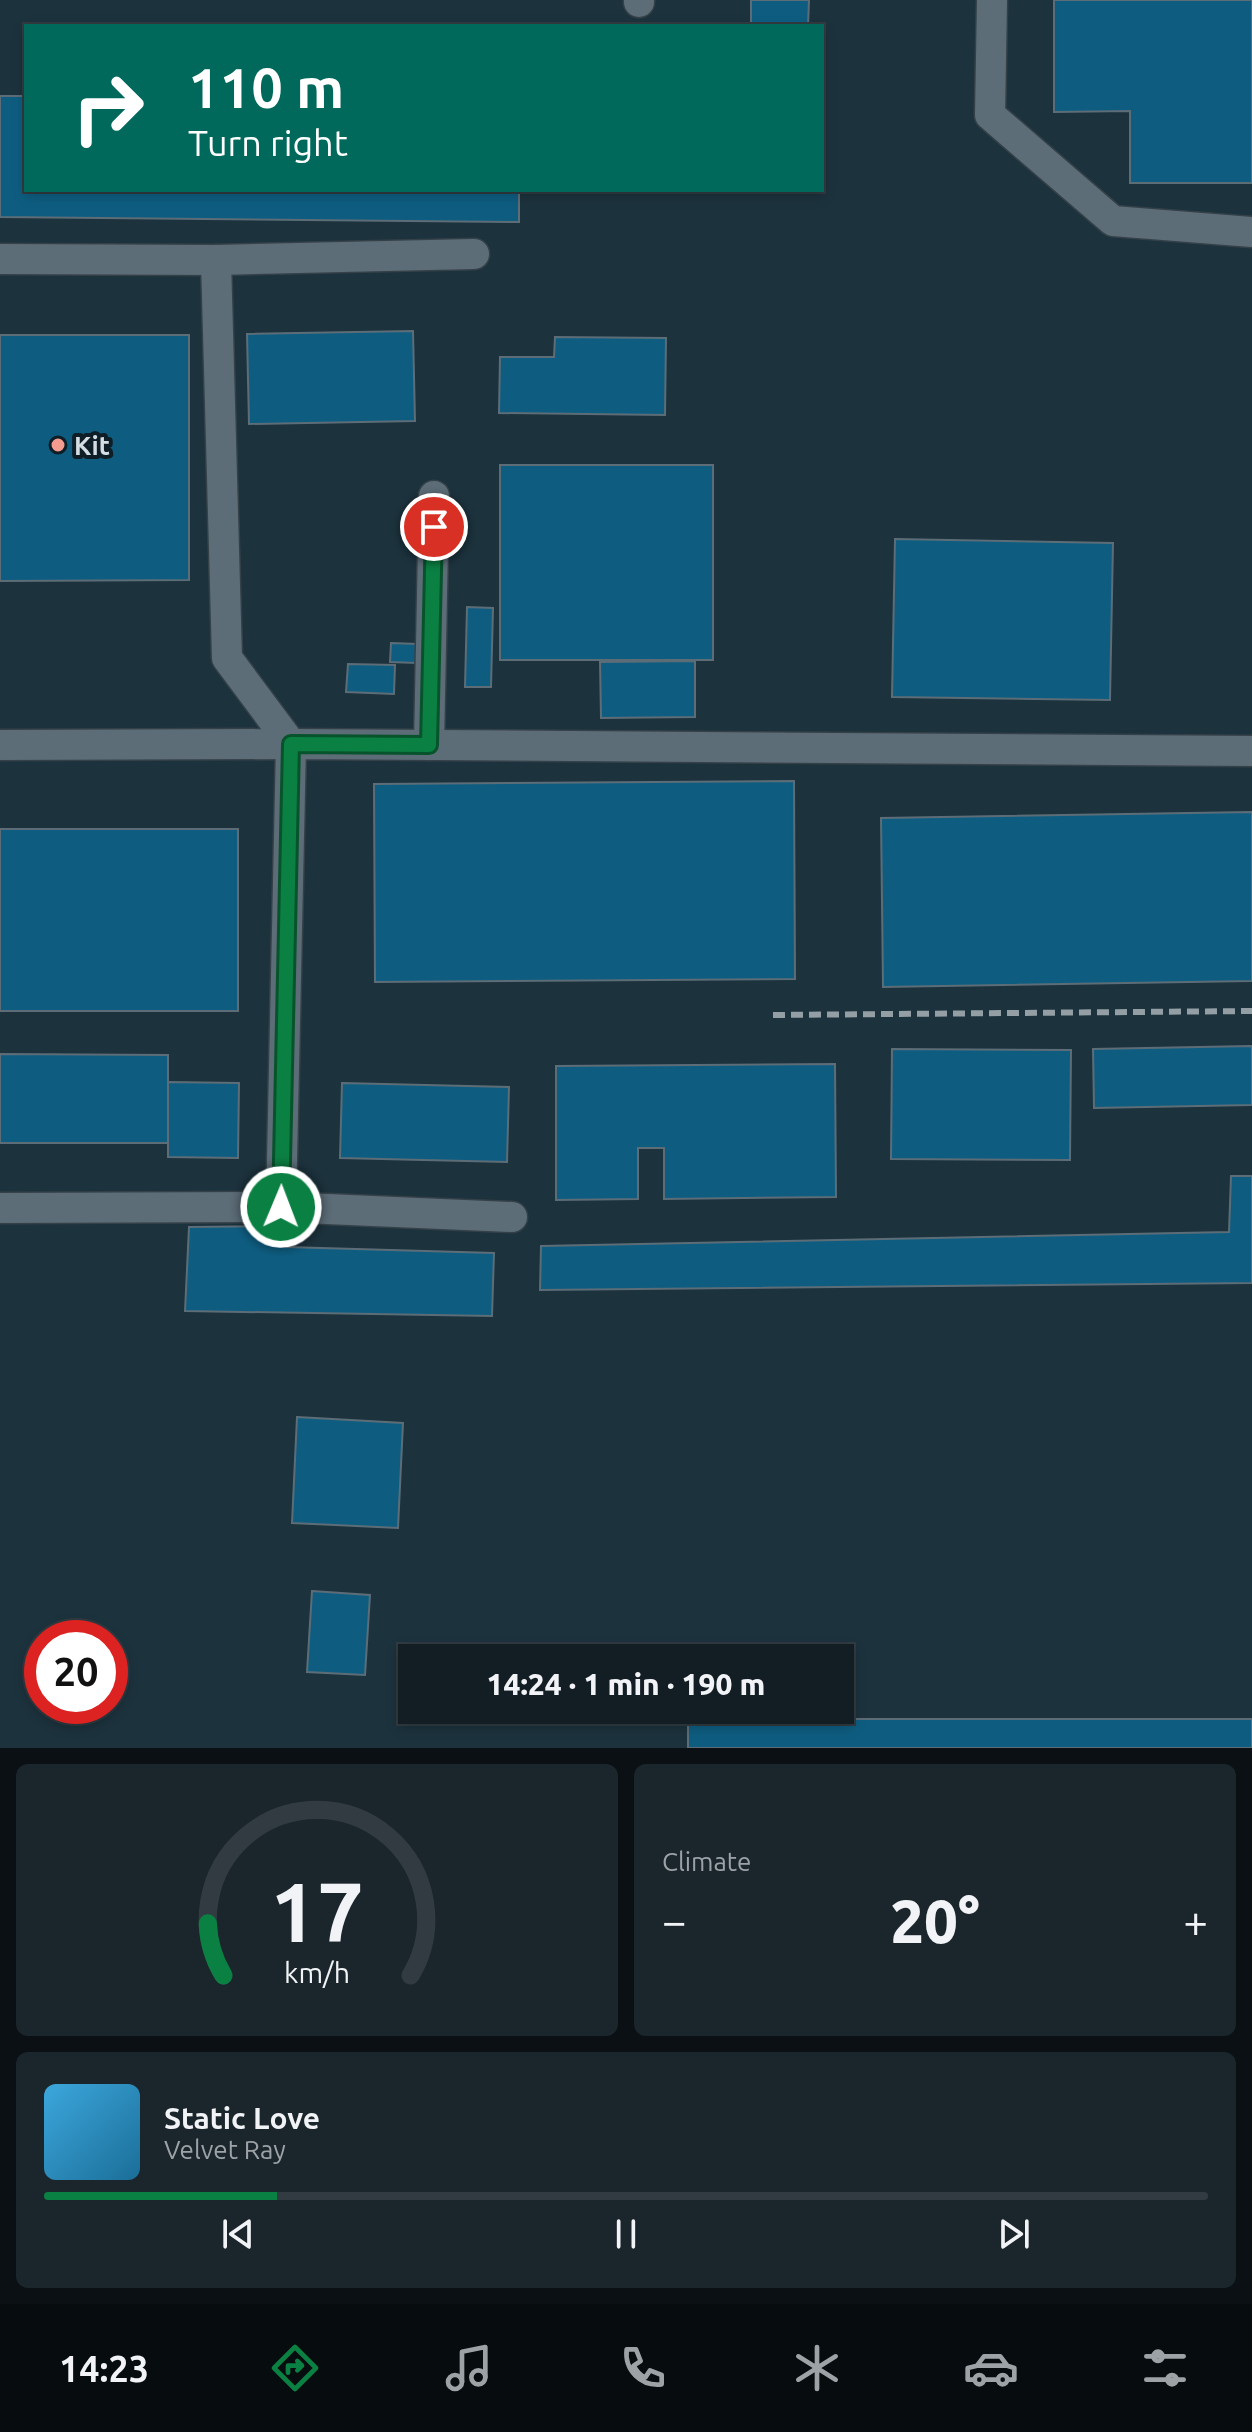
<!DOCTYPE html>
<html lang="en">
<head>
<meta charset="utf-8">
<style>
	:root { --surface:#121d24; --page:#1b262c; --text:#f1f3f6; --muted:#9ca2a6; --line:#313b41; --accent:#0b8043 }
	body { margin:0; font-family:Ubuntu,sans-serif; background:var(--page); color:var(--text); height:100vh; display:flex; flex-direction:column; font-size:30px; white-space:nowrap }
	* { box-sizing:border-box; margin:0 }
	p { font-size:26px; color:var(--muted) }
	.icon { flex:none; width:44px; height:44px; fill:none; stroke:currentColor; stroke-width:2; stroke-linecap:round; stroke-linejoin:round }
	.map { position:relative; height:1748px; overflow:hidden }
	.details { display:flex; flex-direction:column; gap:16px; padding:16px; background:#0a1014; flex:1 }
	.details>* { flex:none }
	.hud { position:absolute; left:24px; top:24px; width:800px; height:168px; border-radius:0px; box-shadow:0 4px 12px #0003,0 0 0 2px var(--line); background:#00695c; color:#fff; overflow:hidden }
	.speed { position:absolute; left:24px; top:1620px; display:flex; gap:16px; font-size:40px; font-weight:700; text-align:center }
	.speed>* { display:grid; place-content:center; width:104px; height:104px; border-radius:50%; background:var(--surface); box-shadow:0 4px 12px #0003,0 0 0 2px var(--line); line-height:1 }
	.speed .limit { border:12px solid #d22; background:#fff; color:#111 }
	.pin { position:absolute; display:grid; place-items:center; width:68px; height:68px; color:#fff; margin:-34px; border:4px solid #fff; border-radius:50%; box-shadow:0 2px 8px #0007 }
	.me { position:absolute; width:88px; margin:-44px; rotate:1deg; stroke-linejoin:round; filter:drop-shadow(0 0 6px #0008) }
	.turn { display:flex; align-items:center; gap:28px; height:168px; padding:0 32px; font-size:36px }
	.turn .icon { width:104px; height:104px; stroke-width:2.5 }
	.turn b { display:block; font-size:56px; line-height:68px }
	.big { font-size:60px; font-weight:800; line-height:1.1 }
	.details .widget { flex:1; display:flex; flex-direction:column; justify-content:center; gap:12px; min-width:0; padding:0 28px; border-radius:12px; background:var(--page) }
	.details .dial { align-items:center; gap:0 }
	.dial svg { height:208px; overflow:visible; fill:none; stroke:var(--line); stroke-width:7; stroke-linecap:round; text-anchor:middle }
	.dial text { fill:var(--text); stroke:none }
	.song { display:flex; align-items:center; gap:24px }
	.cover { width:96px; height:96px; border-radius:12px; background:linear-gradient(135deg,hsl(200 70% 55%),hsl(200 70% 35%)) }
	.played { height:8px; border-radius:4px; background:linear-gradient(90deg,var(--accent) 20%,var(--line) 20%) }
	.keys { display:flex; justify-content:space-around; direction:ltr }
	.heat { display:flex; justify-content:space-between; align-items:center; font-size:44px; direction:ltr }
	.details .tiles { flex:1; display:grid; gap:16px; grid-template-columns:1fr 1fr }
	.widget:last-child { grid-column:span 2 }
	.trip { position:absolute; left:398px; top:1644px; width:456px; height:80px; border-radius:0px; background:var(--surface); box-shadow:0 4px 12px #0003,0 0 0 2px var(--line); font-weight:800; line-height:80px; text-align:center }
	.menu { display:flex; height:128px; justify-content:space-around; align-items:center; background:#070c0e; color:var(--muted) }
	.menu .icon { width:56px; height:56px }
	.menu .current { color:var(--accent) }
	.menu b { font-size:36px; color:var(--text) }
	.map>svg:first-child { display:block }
	.built { fill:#1c323d; fill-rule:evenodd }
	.building { fill:#0e5d81; stroke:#5c6d77; stroke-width:2 }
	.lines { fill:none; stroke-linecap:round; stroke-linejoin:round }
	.minor-casing { stroke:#354149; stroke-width:33 }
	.minor { stroke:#5c6d78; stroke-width:30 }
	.rail { stroke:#939ea5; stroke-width:6; stroke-dasharray:12 6; stroke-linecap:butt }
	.route-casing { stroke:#07532c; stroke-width:20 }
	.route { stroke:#0b8043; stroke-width:14 }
	.poi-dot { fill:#f59c91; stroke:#0e1d26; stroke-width:3 }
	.labels { text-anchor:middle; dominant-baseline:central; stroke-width:8; stroke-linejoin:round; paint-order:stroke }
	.poi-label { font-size:26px; font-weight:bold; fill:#d4dde3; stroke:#0e1d26; text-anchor:start }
</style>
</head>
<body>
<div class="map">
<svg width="1252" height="1748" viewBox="0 0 1252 1748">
	<rect width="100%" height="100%" fill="#182730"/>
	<path class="built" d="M0,0h1252v1748h-1252zM26,26h796v164h-796zM42,1638h68v68h-68zM412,1658h428v52h-428z"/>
	<g class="building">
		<path d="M751,0h58l-1,26h-57z"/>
		<path d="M1054,0h198v183h-122v-72l-76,1z"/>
		<path d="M0,96h26v94h493v32l-519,-5z"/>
		<path d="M413,331l2,90 -166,3 -2,-90z"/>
		<path d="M0,335h189v245l-189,1z"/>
		<path d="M555,337l111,1 -1,77 -166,-2 1,-56h54z"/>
		<rect x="500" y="465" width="213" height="195"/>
		<path d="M895,539l218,4 -3,157 -218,-3z"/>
		<path d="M467,607l26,1 -2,79h-26z"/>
		<path d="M391,643l27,1 -1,19 -27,-1z"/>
		<path d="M695,661v56l-94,1 -1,-56z"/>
		<path d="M348,664l47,1 -1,29 -48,-2z"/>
		<path d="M794,781l1,198 -420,3 -1,-198z"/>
		<path d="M1252,812v169l-369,6 -2,-169z"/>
		<rect x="0" y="829" width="238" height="182"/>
		<path d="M1252,1046v59l-158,3 -1,-59z"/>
		<path d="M892,1049l179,1 -1,110 -179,-1z"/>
		<path d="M0,1054l168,1v88h-168z"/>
		<path d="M835,1064l1,133 -172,2v-51h-26v51l-82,1v-134z"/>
		<path d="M168,1082l71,1 -1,75 -70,-1z"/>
		<path d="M342,1083l167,4 -2,75 -167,-4z"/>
		<path d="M1231,1176h21v107l-712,7 1,-44 688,-14z"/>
		<path d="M287,1226v21l207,6 -2,63 -307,-5 4,-84z"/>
		<path d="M297,1417l106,6 -5,105 -106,-5z"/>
		<path d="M312,1591l58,4 -5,80 -58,-3z"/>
		<rect x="688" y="1719" width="564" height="29"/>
	</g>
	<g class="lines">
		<defs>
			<g id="minor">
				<path d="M992,0l-2,115 123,106 139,11"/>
				<path d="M639,2v-2"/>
				<path d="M0,259l216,1 258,-6"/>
				<path d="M216,260l11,398 64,86"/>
				<path d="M0,745l291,-1"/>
				<path d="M429,745l5,-249"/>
				<path d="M281,1207l10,-463 961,7"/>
				<path d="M0,1208l281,-1 231,10"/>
			</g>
		</defs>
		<use href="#minor" class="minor-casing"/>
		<use href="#minor" class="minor"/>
		<path class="rail" d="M773,1015l479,-4"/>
	</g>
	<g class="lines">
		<defs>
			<path id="route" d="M281,1207l10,-463 138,1 5,-218"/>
		</defs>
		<use href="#route" class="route-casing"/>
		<use href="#route" class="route"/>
	</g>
	<circle class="poi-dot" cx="58" cy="445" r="8"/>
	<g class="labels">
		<g class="poi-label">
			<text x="74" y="445">Kit</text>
		</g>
	</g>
</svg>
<div class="speed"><div class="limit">20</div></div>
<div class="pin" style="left:434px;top:527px;background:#d93025"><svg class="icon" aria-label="arrive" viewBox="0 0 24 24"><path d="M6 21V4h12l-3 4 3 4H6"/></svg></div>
<svg class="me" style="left:281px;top:1207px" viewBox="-20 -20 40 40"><circle r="17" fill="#0b8043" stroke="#fff" stroke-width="3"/><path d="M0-11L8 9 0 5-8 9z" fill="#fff"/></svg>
<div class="trip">14:24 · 1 min · 190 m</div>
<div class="hud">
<div class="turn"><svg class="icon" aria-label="right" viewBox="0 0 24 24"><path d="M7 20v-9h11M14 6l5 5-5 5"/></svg><div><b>110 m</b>Turn right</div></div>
</div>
</div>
<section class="details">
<div class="tiles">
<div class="widget dial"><svg viewBox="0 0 100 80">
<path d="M14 69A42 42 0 1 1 86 69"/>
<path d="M14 69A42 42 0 0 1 8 49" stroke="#0b8043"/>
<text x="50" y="56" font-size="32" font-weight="700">17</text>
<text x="50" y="72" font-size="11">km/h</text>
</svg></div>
<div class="widget"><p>Climate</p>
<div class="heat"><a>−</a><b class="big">20°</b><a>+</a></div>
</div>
<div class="widget">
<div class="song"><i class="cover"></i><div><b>Static Love</b><p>Velvet Ray</p></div></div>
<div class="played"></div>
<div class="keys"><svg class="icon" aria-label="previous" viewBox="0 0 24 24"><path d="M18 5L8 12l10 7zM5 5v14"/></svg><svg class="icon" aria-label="pause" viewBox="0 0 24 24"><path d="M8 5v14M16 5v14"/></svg><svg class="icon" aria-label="next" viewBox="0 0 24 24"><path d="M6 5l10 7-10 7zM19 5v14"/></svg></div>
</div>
</div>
</section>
<nav class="menu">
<b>14:23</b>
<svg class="icon current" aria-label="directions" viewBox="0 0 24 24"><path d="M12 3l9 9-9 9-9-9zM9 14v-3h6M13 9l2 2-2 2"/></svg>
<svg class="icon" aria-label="music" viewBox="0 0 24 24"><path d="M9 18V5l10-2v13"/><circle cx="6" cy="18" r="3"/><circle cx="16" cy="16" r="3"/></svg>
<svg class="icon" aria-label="phone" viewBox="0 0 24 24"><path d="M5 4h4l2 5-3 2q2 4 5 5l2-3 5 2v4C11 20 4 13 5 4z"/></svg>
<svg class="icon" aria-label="climate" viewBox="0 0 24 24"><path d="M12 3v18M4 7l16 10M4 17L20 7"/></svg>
<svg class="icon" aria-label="car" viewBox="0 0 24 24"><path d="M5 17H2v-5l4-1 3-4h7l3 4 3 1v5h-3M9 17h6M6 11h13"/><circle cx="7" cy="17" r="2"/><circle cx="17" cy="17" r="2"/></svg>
<svg class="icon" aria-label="filters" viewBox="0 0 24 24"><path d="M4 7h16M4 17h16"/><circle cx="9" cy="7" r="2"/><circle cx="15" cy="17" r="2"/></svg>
</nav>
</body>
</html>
